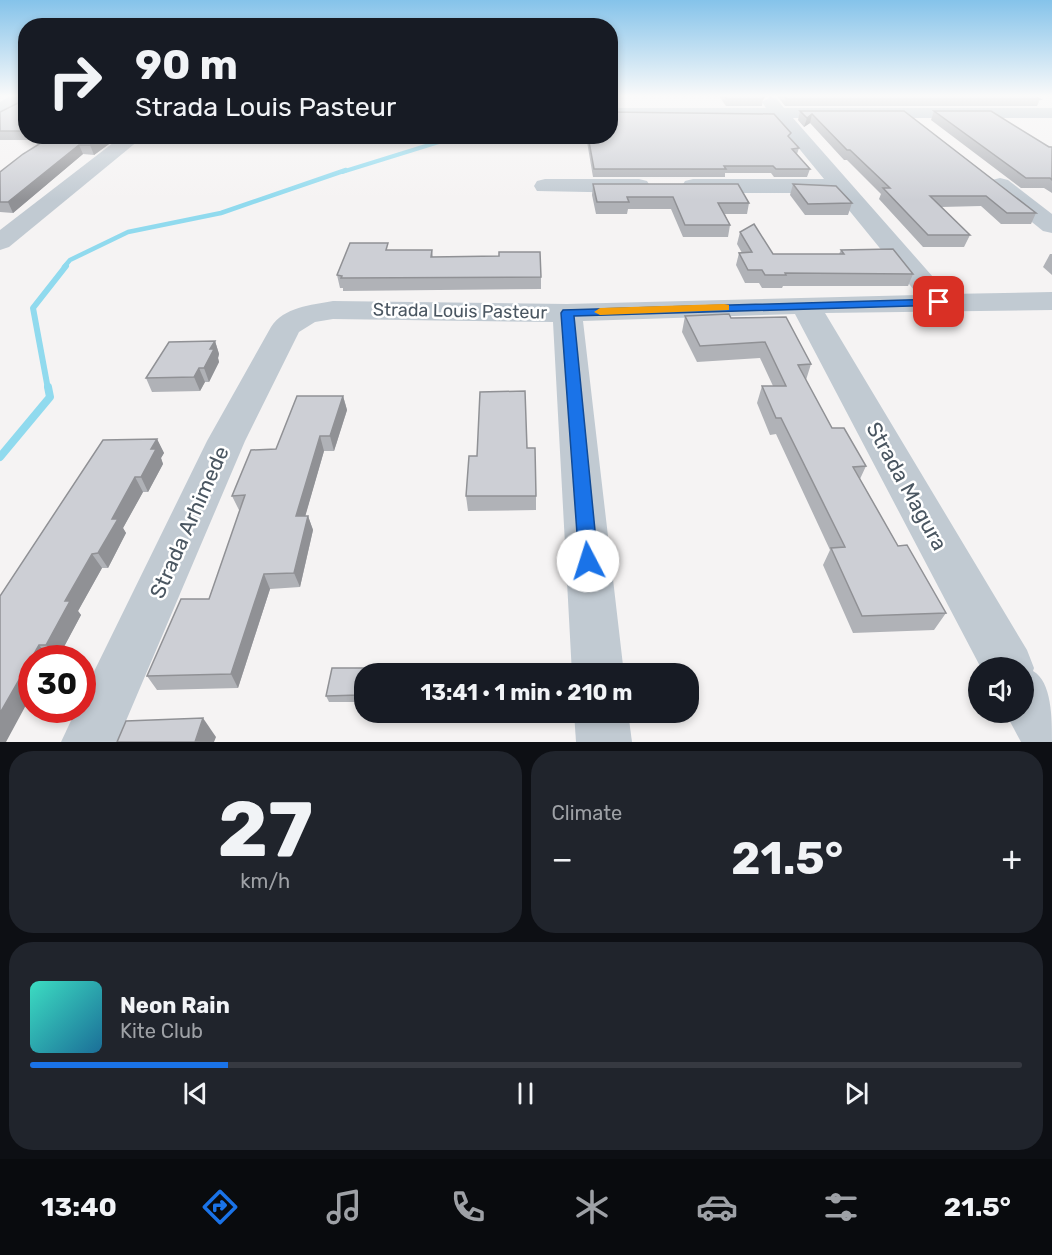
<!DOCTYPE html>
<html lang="en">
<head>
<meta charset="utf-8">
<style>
	:root { --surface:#171b24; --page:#20242c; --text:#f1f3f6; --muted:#9ea1a6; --line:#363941; --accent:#1a73e8 }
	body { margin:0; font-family:Rubik,sans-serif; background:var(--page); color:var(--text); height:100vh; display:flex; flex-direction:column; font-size:22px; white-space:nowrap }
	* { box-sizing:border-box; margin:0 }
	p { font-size:20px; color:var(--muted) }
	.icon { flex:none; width:33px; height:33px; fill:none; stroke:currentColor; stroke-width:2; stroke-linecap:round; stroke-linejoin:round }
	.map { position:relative; height:742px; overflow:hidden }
	.side { display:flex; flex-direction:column; gap:9px; padding:9px; background:#0d0f14; flex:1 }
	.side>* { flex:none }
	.top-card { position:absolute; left:18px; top:18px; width:600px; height:126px; border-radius:24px; box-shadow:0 3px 9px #0003; background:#171b24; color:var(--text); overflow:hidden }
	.fabs { position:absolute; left:968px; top:657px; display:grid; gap:12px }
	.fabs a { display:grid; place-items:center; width:66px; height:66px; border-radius:50%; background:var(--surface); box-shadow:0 3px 9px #0003; font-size:30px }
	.speed { position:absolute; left:18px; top:645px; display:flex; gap:12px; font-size:30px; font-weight:700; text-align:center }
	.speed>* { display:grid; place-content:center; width:78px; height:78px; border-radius:50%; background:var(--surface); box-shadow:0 3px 9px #0003; line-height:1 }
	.speed .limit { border:9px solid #d22; background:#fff; color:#111 }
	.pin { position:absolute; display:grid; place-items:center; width:51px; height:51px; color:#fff; margin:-26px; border-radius:12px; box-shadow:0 3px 9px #0006 }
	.me { position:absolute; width:66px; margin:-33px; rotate:355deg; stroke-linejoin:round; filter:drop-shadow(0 0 4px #0008) }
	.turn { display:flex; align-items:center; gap:21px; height:126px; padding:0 18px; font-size:27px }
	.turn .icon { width:78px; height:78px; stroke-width:2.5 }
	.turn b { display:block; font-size:42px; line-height:51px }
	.big { font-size:45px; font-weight:700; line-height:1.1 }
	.side .card { flex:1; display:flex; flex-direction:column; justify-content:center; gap:9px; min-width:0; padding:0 21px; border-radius:24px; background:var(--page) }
	.side .dial { align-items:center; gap:0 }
	.dial b { font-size:78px; line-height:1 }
	.song { display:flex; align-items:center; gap:18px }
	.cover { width:72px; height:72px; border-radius:9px; background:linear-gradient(135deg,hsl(170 70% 55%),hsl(200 70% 35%)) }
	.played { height:6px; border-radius:3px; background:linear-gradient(90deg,var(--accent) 20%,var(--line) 20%) }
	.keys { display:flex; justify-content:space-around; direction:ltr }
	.heat { display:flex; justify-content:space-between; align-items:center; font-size:33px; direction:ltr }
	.side .tiles { flex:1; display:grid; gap:9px; grid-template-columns:1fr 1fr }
	.card:last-child { grid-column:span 2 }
	.trip { position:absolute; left:354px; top:663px; width:345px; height:60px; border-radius:24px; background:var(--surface); box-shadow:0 3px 9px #0003; font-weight:700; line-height:60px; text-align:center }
	.menu { display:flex; height:96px; justify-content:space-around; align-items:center; background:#090b0e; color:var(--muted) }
	.menu .icon { width:42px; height:42px }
	.menu .on { color:var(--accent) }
	.menu b { font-size:27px; color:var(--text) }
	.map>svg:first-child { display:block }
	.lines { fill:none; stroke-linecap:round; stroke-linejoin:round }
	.stream-far3 { stroke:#90daee; stroke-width:4 }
	.stream-far2 { stroke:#90daee; stroke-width:4.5 }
	.stream-far1 { stroke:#90daee; stroke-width:6 }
	.stream { stroke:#90daee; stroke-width:8 }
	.minor { fill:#c1cad2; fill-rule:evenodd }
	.wall { fill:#b0b2b7 }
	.shaded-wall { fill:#909195 }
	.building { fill:#cdcfd5; stroke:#909195; stroke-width:1.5 }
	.route { fill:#1a73e8; stroke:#114b97; stroke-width:1.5 }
	.slow { fill:#f59e0b }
	.labels { text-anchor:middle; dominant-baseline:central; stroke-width:5; stroke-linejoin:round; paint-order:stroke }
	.street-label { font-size:18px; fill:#4a5661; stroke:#fff }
	.near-street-label { font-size:21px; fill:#4a5661; stroke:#fff }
</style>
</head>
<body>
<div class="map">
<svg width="1052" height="742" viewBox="0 0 1052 742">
	<rect width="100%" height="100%" fill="#f5f3f3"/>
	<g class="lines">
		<path class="stream-far3" d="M342,172l116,-36"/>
		<path class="stream-far2" d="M64,267l6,-7 58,-28 93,-19 125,-43"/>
		<path class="stream-far1" d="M48,389l-15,-81 33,-42"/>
		<path class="stream" d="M0,457l50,-60 -2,-10"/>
		<g class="minor">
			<path d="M10,96h16v5l-26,13v-12z"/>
			<path d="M770,97l6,1 8,10h268v10h-259l155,176 104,-2v18l-227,3 202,337 7,18 -1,3c19,11 19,47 19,71h-31l-16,-30h18v-44h-42l-186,-354 -212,7 41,353h-52l-19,-352 -220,-3 -18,3 -16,10 -54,109 -128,301h-56l15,-32h6v-14l125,-255 64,-114c13,-20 40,-22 62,-26l234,3 351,-9 -83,-102h-142l-8,-2 -3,-5 3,-5 8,-2h131l-50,-61h-164v-10h156l-4,-6z"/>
			<path d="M122,136h22l-135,111 -9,3v-20z"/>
			<path d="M1000,178l8,2 44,34v19l-9,-2 -51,-41 -3,-5 3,-5z"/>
			<path d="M545,179h94l8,2 3,5 -3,5 -8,2 -102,-2 -3,-5 3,-5z"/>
			<path d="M574,712h54l4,30h-56z"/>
		</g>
	</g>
	<g class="wall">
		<path d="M26,96v40h94l-26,19 -11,-1 -70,59 -13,-1v-40l41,-28 -2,-4h-39v-28l24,-12 -1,-2z"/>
		<path d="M719,96h48l-4,3 -1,7h-36z"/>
		<path d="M777,96h258l5,3 -3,7h-252z"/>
		<path d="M800,111h104l132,102 -5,11h-30l-20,-18 -40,1 29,28 -6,12h-41l-44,-48 2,-5 -34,-34h-3l-34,-37 -6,4 -6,-7z"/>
		<path d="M934,111l118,36v46l-8,-5h-23l-90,-68z"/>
		<path d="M586,136l204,3 9,9 -2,6 13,15 -3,8h-33l-3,-4h-46v4h-132z"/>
		<path d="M593,184l156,19 -2,11h-22l5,11 -2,12h-45l-12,-28h-43l-1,5h-31l-4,-19z"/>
		<path d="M793,184l59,19 -4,12h-43l-15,-20z"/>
		<path d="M740,232l33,22h66l2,-4 72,24 -5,12h-125l-1,2h-20l-3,-5h-14l-9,-18 3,-12h3l-5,-9z"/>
		<path d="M389,250h43l1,7 108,20v12l-198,2v-3h-3l-3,-13z"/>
		<path d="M1050,254h2v21l-9,-8z"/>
		<path d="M685,316l46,2 80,46 -5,16 26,48 34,38 -6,13 38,67 48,67 -12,17 -81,3 -30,-68 7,-15 -54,-116 -6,1 -13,-32 5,-17h11l-13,-28 -63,4 -15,-30z"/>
		<path d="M215,341l4,13 -1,4 1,4 -10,20h-4l-5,9 -48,1 -6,-14z"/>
		<path d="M343,396l4,14 -13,41h-10l-19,65h3l5,14 -13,57 -30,2 -32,99 -81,2 -10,-14 62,-77 31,-89h-1l-7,-14z"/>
		<path d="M157,439l7,14 -3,5 2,6 -15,28h-5l-20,36 3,5 -18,35h-6l-24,43 3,4 -23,43h-26l-32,-62z"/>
		<path d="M527,448l9,48v14l-68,1 -2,-15 11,-40z"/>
		<path d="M364,668l-3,34h-32l-3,-6z"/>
	</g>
	<g class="shaded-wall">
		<path d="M812,114l-2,9 -6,4 3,-9z"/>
		<path d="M103,136h17l-26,19 -4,-10z"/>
		<path d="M79,145l4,9 -70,59 -5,-11z"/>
		<path d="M215,341l4,13 -1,4 1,4 -10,20 -5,-14 6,-19z"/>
		<path d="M199,368l6,14 -5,9 -6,-14z"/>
		<path d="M343,396l4,14 -13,41 -4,-15z"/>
		<path d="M320,436l4,15 -23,80 -5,-15z"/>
		<path d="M157,439l7,14 -3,5 2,6 -15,28 -7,-15 10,-28z"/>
		<path d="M135,477l8,15 -20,36 3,5 -18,35 -10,-15 14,-34z"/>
		<path d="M308,516l5,14 -13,57 -6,-14z"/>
		<path d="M92,554l10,14 -24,43 3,4 -23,43 -12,-13 19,-44z"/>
		<path d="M264,574l6,15 -32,99 -7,-14z"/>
		<path d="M39,645l11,13h-18v36l-26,48h-6v-29z"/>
		<path d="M364,668l2,6h-2v10l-3,18 -2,-7z"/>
		<path d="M203,718l13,19 -2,5h-19z"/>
	</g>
	<g class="building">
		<path d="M725,96h38v3h-36z"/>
		<path d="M784,96h251l5,3h-253z"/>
		<path d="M26,99v32h-26v-19z"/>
		<path d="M800,111h104l132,102h-29l-21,-17h-56l40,39h-42l-45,-47h7l-40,-38h-3l-35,-36 -5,4z"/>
		<path d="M934,111h57l58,36h3v33l-2,-2h-24z"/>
		<path d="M610,112l164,2 17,19 -3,3 11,12 -7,1 18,20h-34l-3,-3h-49l2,3h-132l-6,-33h22z"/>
		<path d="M52,136h51l-13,9h-11l-71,57h-8v-30l23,-18z"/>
		<path d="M593,184h145l11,19h-31l12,22h-45l-12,-28h-46l2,5h-32z"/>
		<path d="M793,184l43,2 16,17 -44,1z"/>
		<path d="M754,224l19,30h71l-3,-4 52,-1 20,25 -128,-1 1,2h-21l-3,-5h-14l-9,-17 13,-1 -12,-20z"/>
		<path d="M350,243h38l-2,7h46l-1,7 68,-1v-4h41l1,25 -200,1 1,-2 -5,-1z"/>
		<path d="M729,314l2,4 55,-1 25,47 -13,1 34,63h12l22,38 -13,1 45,79 9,-1 39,68 -84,3 -31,-68 14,-1 -64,-129h-5l-14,-32h24l-21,-44 -65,4 -15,-30z"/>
		<path d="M215,341l-5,8h4l-10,19h-5l-5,9 -48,1 23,-36z"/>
		<path d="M525,391l2,57h8l1,48h-70l3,-40h8l3,-64z"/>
		<path d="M297,396h46l-13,40h-10l-24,80h12l-14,57 -30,1 -33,100 -84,2 34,-77h28l36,-104 -13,1 19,-46 25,-1z"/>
		<path d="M157,439l-6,10h5l-15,28h-6l-23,42h6l-20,34 -6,1 -27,47h5l-24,44h-7l-39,68v-117l103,-156z"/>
		<path d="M332,668h32l-5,27 -33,1z"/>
		<path d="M203,718l-8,24h-78l9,-21z"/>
	</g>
	<linearGradient id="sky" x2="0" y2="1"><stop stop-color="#85c3ea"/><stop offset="0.48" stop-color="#fafafa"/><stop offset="1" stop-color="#fafafa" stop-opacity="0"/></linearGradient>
	<rect width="1052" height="200" fill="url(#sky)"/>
	<path class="route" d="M939,299l6,3 -2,3 -369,11 24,245 -3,5 -7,3 -6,-3 -3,-5 -18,-248 2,-3z"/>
	<path class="slow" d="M724,304l5,1v5l-129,5 -6,-3 6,-4z"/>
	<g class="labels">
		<g class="street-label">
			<text transform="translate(460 311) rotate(1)">Strada Louis Pasteur</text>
		</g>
		<g class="near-street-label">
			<text transform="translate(907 486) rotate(61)">Strada Magura</text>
			<text transform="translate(189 522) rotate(-66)">Strada Arhimede</text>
		</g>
	</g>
</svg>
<div class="fabs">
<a><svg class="icon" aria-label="sound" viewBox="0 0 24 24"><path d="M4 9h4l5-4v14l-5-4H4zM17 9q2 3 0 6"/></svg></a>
</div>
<div class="speed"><div class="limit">30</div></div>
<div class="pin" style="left:939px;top:302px;background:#d93025"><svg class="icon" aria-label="arrive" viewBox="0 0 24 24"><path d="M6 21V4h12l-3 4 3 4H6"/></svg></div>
<svg class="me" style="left:588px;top:561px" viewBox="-20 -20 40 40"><circle r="19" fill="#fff"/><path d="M0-13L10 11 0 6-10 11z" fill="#1a73e8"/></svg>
<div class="trip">13:41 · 1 min · 210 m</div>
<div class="top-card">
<div class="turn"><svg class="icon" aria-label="right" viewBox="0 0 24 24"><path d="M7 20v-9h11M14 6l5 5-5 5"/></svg><div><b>90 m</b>Strada Louis Pasteur</div></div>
</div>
</div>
<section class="side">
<div class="tiles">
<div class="card dial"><b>27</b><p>km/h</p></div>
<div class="card"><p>Climate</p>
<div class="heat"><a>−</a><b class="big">21.5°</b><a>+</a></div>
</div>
<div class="card">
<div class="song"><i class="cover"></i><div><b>Neon Rain</b><p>Kite Club</p></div></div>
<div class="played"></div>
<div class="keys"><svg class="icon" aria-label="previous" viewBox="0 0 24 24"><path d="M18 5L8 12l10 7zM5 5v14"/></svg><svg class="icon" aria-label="pause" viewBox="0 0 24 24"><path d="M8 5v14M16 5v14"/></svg><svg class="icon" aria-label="next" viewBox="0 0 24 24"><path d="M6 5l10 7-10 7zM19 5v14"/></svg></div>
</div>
</div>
</section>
<nav class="menu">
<b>13:40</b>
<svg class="icon on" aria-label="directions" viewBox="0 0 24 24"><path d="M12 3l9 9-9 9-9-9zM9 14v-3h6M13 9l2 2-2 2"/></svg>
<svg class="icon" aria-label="music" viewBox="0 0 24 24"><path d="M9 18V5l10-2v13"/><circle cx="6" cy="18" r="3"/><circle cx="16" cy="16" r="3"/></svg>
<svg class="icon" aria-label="phone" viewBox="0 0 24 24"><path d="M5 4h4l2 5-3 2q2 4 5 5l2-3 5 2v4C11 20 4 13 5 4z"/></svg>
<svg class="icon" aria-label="climate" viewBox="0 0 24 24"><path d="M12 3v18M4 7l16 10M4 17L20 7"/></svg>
<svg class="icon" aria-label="car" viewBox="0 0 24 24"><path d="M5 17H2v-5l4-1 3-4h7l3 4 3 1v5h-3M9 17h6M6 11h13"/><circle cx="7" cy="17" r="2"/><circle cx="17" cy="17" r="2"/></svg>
<svg class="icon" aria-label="filters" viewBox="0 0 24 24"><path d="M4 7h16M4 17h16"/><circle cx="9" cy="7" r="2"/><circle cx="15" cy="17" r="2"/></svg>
<b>21.5°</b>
</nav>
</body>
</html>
